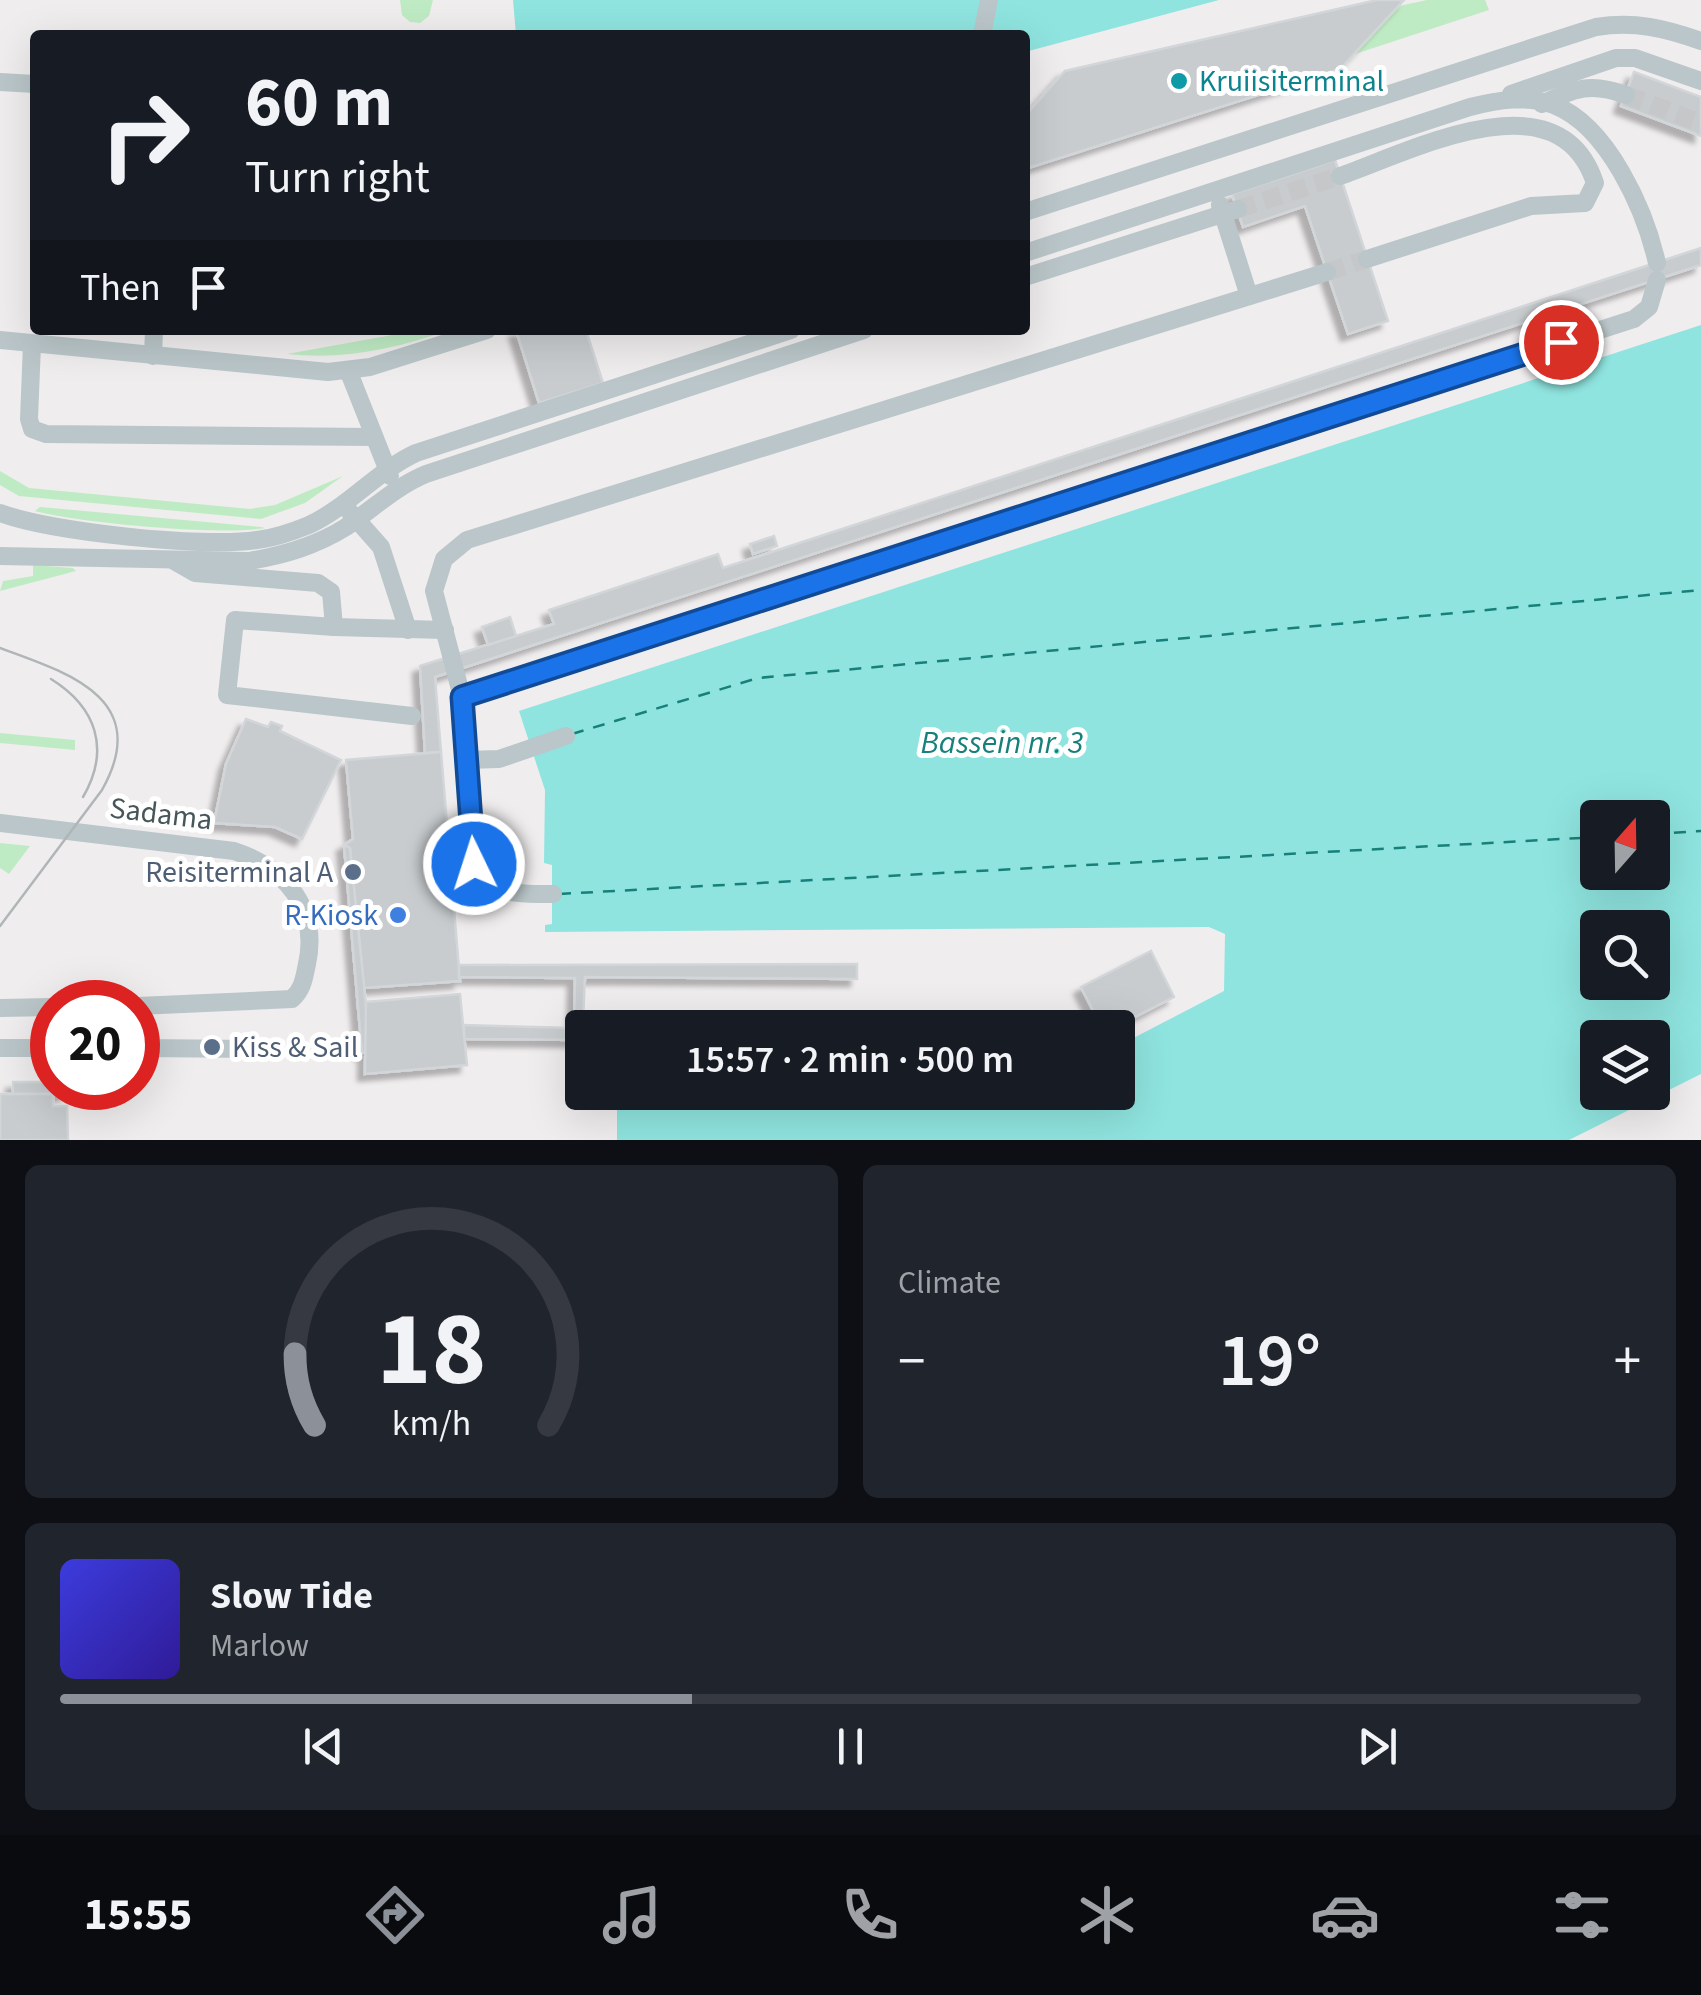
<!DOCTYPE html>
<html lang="en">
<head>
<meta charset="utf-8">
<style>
	:root { --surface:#171b24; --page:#20242c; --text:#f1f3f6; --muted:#9ea1a6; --line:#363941; --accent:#8c9099 }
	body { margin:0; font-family:"Source Sans 3",sans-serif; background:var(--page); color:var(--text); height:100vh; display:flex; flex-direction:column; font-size:38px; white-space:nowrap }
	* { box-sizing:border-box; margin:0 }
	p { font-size:32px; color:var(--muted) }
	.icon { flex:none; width:55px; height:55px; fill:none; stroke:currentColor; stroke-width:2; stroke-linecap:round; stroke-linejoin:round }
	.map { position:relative; height:1140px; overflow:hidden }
	.side { display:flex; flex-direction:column; gap:25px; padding:25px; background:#0d0f14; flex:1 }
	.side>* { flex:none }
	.hud { position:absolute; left:30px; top:30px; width:1000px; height:305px; border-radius:10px; box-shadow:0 10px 40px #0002; background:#171b24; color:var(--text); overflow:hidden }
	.needle { width:65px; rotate:20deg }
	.controls { position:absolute; left:1580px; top:800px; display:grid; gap:20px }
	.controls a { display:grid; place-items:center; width:90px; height:90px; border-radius:10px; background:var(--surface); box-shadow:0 10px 40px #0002; font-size:50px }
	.speed { position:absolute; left:30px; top:980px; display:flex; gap:20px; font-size:50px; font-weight:700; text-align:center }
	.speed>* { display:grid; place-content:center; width:130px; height:130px; border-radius:50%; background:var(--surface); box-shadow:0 10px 40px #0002; line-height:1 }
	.speed .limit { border:15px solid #d22; background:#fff; color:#111 }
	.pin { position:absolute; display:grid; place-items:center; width:85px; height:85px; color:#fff; margin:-42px; border:5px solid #fff; border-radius:50%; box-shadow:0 2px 10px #0007 }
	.me { position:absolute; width:110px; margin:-55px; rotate:356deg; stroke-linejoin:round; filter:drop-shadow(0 0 8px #0008) }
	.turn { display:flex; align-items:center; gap:35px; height:210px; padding:0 50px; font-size:45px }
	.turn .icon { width:130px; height:130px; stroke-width:2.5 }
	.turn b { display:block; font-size:70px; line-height:85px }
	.then { display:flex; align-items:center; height:95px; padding:0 50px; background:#0003; gap:20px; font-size:38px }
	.big { font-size:75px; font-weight:600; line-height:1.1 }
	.side .tile { flex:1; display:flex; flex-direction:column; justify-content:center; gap:15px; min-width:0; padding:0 35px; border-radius:15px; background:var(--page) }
	.side .dial { align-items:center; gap:0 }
	.dial svg { height:260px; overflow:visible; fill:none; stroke:var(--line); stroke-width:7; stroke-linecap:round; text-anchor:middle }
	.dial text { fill:var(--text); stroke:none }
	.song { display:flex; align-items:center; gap:30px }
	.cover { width:120px; height:120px; border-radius:15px; background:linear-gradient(135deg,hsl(240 70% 55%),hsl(250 70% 35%)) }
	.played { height:10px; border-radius:5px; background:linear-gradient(90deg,var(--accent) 40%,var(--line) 40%) }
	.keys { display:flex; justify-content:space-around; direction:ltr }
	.heat { display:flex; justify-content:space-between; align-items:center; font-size:55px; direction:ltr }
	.side .tiles { flex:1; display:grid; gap:25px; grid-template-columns:1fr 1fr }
	.tile:last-child { grid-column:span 2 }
	.trip { position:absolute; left:565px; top:1010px; width:570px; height:100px; border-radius:10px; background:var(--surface); box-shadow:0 10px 40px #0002; font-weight:600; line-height:100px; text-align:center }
	.tab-bar { display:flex; height:160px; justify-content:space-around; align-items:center; background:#090b0e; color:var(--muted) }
	.tab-bar .icon { width:70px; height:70px }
	.tab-bar .selected { color:var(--accent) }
	.tab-bar b { font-size:45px; color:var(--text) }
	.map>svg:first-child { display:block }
	.green { fill:#bfebc4 }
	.water { fill:#8fe4df; fill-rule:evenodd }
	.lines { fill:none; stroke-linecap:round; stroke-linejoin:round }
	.ferry { stroke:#17807a; stroke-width:2.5; stroke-dasharray:12 10; stroke-linecap:butt }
	.building { fill:#c8cccf; stroke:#d2d6d9; stroke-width:2.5; filter:url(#shadow) }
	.minor-tunnel { stroke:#c6c7c9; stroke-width:18; stroke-dasharray:18 9; stroke-linecap:butt }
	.minor { stroke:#bac6c9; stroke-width:18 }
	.tram { stroke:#b0b5b7; stroke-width:2.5 }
	.route-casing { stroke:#114b97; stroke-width:25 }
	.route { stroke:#1a73e8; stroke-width:18 }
	.culture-dot { fill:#0f9aa8; stroke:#fff; stroke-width:4 }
	.service-dot { fill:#5c6f8a; stroke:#fff; stroke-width:4 }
	.shop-dot { fill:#3f7fe0; stroke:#fff; stroke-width:4 }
	.labels { text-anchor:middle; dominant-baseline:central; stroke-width:10; stroke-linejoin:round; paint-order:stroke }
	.culture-label { font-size:30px; fill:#0d838f; stroke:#fff; text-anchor:start }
	.street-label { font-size:30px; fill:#475659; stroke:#fff }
	.service-label { font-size:30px; fill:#4e5e75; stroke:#fff; text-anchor:end }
	.shop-label { font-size:30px; fill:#366cbe; stroke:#fff; text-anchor:end }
	.water-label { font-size:32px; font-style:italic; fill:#17807a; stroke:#fff }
</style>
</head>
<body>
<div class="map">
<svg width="1701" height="1140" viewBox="0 0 1701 1140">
	<defs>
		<filter id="shadow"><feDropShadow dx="-7" dy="7" stdDeviation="2.5" flood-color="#0004"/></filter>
	</defs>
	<rect width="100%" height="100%" fill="#f0edee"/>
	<g class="green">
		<path d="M433,0l-4,16 -9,7 -10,-1 -8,-7 -2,-15z"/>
		<path d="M1427,0h58l4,10 -137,45 47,-49z"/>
		<path d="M420,330h30c-56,19 -104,30 -163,24z"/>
		<path d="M0,471l29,17 221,21 25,-4 68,-29 -38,27 -44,16 -242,-23 -19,-11z"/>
		<path d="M40,507l221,20 4,1c-44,8 -186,-5 -230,-17z"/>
		<path d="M33,565l40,3 3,3 -76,20 3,-10 30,-5z"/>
		<path d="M0,733l75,7v10l-75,-7z"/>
		<path d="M0,843l30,3 -21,28 -9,-6z"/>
	</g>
	<g class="water">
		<path d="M513,0h706l-194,52v-17h-509z"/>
		<path d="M1701,325v749l-132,66h-952v-47l501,-1v-46l106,-55 1,-57 -16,-7 -664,5v-7l7,-1v-59l-8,-2 1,-73 -26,-79zM1598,818h54v54h-54zM1598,928h54v54h-54zM1598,1038h54v54h-54z"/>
	</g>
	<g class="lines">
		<g class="ferry">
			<path d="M572,734l186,-56 943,-88"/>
			<path d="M1652,834l49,-3"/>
			<path d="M559,894l1039,-57"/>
		</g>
	</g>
	<g class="building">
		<path d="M1377,0h27l-64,69 -315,100v-53l40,-45z"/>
		<path d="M1634,72l67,25v39l-80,-30z"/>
		<path d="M1335,160l53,161 -40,13 -43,-128 -62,21 -11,-33z"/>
		<path d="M1701,248v17l-1266,412 6,75 -16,1 -5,-87 134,-42 -5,-14 169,-56 5,14z"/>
		<path d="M516,330h70l17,53 -64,20z"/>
		<path d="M774,536l3,10 -24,8 -3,-10z"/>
		<path d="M510,617l6,19 -28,9 -6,-18z"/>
		<path d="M246,719l22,8 3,-5 11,4 -2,5 61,29 -39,79 -27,-12 -61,-4 12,-59z"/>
		<path d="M441,752l19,229 -96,7 -14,-140 -6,-3 9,-6 -7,-79z"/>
		<path d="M344,845l6,3 18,177 -1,27 -5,1z"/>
		<path d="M1151,951l23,46 -61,31h-11l-21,-41z"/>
		<path d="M857,964v15l-272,-2 -3,63 -118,-1v-14l110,3 1,-50 -116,-1v-12z"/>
		<path d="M460,994l7,71 -102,9 1,-72z"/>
		<path d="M13,1082h39v6h14v6h-53z"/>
		<path d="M0,1094h53v12h14l1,34h-68z"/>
	</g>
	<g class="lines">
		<g class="minor-tunnel">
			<path d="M1626,95l75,28"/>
			<path d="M1238,209l102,-33"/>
			<path d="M1327,272l40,-13"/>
		</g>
		<g class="minor">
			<path d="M982,35l7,-35"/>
			<path d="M0,82l35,2"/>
			<path d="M1511,94l105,-36h19l66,23"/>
			<path d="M1542,104c33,-16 49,-22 84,-9"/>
			<path d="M1340,176c72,-25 219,-103 255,7l-10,20 -54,3 -164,53"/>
			<path d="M1220,205l29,91"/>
			<path d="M1025,212l571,-185c39,-6 68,1 105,14"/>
			<path d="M1025,253l445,-146c28,-7 56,-12 84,-2 54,21 91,105 103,158"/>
			<path d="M1025,277l213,-68"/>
			<path d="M0,340l328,32 42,-5 117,-37"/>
			<path d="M32,344l-3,75 3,10 14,5 328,3"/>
			<path d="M153,356l1,-26"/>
			<path d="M348,370l42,106"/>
			<path d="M349,511l32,36 27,83"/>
			<path d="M0,513c51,19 203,35 257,27 18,-2 35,-8 52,-15 39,-18 68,-54 107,-72l375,-123"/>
			<path d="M0,556l249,5c35,-6 67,-15 97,-34 28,-19 49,-40 80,-53l438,-144"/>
			<path d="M174,561l21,12 123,10 13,9 3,35 111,3"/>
			<path d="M334,627l-99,-7 -8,75 185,21"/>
			<path d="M462,697l1172,-378 15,-12 8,-27"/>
			<path d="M466,760l33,-1 67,-23"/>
			<path d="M0,823l234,28c52,17 85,58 73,113 -3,14 -4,25 -15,35l-154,7"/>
			<path d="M553,894c-34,0 -62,2 -79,-30l-12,-167 -28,-106 10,-32 23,-19 860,-268"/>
			<path d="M0,1008l52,-1"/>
			<path d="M0,1048h52"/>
			<path d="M138,1048l118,1"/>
		</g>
		<g class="tram">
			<path d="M0,648c69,25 153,51 102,142l-102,136"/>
			<path d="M51,679c45,28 60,70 32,118"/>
		</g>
	</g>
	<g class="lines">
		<defs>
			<path id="route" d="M474,864l-12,-167 1099,-355"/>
		</defs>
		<use href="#route" class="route-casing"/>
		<use href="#route" class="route"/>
	</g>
	<circle class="culture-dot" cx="1179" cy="81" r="10"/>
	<g class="service-dot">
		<circle cx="353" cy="872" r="10"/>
		<circle cx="212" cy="1047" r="10"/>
	</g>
	<circle class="shop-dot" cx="398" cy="915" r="10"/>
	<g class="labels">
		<g class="culture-label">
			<text x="1199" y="81">Kruiisiterminal</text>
		</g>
		<g class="street-label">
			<text transform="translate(161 814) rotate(7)">Sadama</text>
		</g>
		<g class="service-label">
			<text x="333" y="872">Reisiterminal A</text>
			<text x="232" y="1047" text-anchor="start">Kiss &amp; Sail</text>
		</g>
		<g class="shop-label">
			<text x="378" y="915">R-Kiosk</text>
		</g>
		<g class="water-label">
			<text x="1002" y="743">Bassein nr. 3</text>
		</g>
	</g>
</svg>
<div class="controls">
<a><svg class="needle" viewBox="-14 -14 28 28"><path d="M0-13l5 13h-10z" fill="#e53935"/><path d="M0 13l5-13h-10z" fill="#9ea1a6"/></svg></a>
<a><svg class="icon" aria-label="search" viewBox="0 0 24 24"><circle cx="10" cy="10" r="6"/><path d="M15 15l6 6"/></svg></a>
<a><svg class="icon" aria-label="layers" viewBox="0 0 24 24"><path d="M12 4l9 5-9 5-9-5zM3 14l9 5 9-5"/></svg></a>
</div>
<div class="speed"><div class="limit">20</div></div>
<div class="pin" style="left:1561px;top:342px;background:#d93025"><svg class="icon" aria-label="arrive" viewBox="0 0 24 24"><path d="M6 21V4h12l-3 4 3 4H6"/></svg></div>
<svg class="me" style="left:474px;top:864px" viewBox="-20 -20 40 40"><circle r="17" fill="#1a73e8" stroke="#fff" stroke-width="3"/><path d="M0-11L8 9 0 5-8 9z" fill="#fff"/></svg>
<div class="trip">15:57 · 2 min · 500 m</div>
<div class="hud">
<div class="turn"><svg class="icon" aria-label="right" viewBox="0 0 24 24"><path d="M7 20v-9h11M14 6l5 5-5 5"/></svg><div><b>60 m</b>Turn right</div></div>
<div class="then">Then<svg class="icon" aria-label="arrive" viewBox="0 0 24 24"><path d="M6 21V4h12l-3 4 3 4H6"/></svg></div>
</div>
</div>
<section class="side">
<div class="tiles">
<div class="tile dial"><svg viewBox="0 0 100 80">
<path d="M14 69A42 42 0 1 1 86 69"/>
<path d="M14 69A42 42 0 0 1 8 47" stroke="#8c9099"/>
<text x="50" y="56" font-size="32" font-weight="700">18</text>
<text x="50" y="72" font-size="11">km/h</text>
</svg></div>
<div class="tile"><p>Climate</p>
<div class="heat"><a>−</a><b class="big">19°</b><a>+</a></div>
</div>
<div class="tile">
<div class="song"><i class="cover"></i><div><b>Slow Tide</b><p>Marlow</p></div></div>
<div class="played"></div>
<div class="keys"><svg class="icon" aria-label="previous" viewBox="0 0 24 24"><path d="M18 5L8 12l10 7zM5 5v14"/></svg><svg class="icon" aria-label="pause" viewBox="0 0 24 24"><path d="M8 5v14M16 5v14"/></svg><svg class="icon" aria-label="next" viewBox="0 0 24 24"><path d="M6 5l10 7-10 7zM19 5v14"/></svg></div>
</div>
</div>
</section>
<nav class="tab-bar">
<b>15:55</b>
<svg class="icon selected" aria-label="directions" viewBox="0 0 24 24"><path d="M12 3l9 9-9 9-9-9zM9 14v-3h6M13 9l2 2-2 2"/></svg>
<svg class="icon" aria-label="music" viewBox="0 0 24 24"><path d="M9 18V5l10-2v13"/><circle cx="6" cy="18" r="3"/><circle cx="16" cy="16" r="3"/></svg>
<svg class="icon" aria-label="phone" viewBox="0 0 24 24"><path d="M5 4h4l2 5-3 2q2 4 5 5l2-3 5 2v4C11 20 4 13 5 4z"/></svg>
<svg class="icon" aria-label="climate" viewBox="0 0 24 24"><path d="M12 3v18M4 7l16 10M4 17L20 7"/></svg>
<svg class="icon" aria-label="car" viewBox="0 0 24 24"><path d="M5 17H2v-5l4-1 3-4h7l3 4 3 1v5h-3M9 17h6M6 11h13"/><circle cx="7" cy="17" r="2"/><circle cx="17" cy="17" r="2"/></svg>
<svg class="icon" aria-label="filters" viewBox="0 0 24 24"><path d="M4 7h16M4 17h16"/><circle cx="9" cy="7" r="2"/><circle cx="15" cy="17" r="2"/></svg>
</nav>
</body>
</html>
